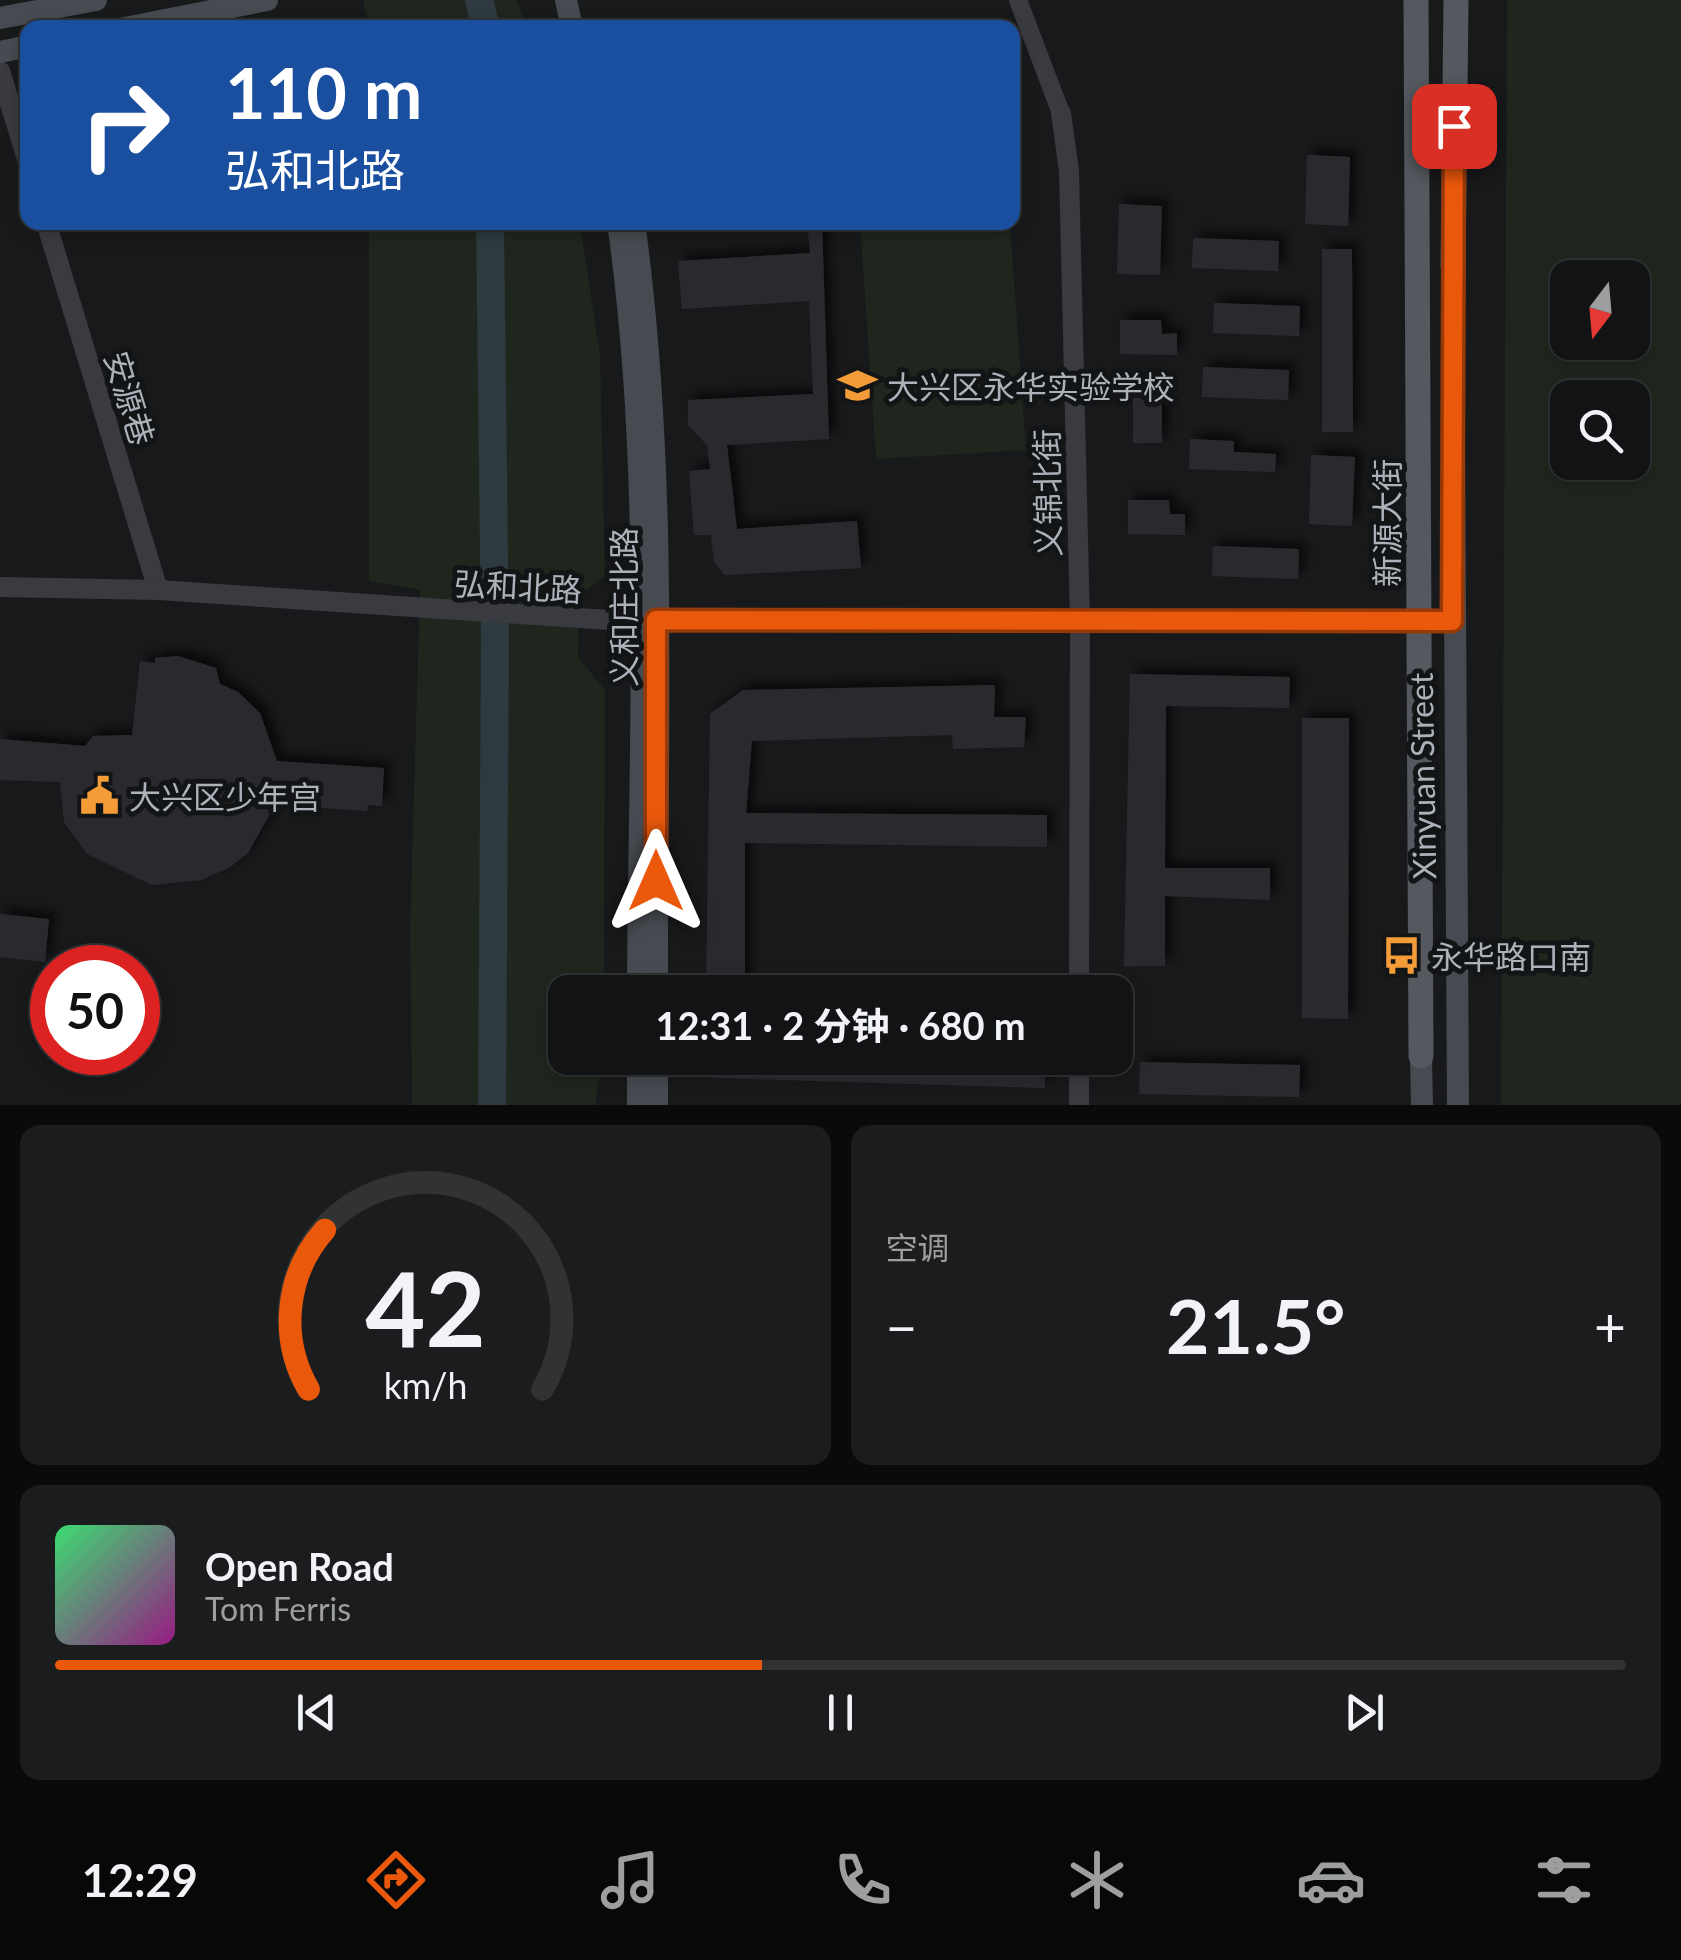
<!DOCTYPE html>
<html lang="zh">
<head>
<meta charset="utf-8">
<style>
	:root { --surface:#121314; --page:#1b1c1d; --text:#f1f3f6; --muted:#9c9ea0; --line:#313234; --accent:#ea580c }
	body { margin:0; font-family:Lato,"Noto Sans SC",sans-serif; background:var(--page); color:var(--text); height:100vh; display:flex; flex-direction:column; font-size:38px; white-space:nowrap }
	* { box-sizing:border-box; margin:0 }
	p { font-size:32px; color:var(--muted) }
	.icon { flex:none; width:55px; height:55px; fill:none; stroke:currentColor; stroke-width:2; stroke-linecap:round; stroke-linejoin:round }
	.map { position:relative; height:1105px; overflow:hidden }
	.panel { display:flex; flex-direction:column; gap:20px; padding:20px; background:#0a0a0b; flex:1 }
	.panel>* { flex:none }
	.guide { position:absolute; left:20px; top:20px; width:1000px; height:210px; border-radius:20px; box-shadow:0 5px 15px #0003,0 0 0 2px var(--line); background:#1a4fa0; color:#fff; overflow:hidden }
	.needle { width:65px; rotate:196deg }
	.tools { position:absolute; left:1550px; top:260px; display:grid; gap:20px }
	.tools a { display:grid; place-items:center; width:100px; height:100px; border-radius:20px; background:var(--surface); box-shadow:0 5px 15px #0003,0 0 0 2px var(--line); font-size:50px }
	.speed { position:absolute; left:30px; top:945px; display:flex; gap:20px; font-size:50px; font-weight:700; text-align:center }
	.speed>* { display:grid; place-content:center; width:130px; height:130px; border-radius:50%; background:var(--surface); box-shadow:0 5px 15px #0003,0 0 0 2px var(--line); line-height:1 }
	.speed .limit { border:15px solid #d22; background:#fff; color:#111 }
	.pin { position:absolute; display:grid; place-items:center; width:85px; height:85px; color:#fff; margin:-42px; border-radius:20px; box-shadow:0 5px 15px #0006 }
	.me { position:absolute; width:110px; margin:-55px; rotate:0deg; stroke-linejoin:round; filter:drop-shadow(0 0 8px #0008) }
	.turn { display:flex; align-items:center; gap:35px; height:210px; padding:0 40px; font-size:45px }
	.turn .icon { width:130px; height:130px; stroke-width:2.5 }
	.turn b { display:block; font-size:70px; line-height:85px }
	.big { font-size:75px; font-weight:700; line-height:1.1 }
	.panel .widget { flex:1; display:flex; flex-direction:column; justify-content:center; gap:15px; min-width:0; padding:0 35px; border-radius:20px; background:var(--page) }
	.panel .dial { align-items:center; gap:0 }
	.dial svg { height:260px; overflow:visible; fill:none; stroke:var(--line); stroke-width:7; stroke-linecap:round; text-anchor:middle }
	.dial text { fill:var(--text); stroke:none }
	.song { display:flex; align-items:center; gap:30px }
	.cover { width:120px; height:120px; border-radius:15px; background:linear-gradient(135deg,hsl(140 70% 55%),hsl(310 70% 35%)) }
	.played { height:10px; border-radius:5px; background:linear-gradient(90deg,var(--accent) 45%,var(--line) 45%) }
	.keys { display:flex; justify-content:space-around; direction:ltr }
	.heat { display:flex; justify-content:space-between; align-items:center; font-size:55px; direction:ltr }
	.panel .tiles { flex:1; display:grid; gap:20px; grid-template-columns:1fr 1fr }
	.widget:last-child { grid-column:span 2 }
	.trip { position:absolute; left:548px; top:975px; width:585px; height:100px; border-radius:20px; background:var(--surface); box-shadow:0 5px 15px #0003,0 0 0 2px var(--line); font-weight:700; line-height:100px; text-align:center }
	.tab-bar { display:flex; height:160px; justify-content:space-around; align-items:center; background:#070808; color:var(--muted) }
	.tab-bar .icon { width:70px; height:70px }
	.tab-bar .on { color:var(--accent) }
	.tab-bar b { font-size:45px; color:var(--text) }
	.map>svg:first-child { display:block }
	.green { fill:#1e261e; fill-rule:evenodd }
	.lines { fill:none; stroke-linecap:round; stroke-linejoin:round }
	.river { stroke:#2e3a3f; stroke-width:28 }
	.building { fill:#2b2c2f; filter:url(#shadow) }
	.minor { stroke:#393b40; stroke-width:18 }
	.tertiary { stroke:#393b40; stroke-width:20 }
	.secondary { stroke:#474a50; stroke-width:22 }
	.primary { stroke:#55595f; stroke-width:25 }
	.route-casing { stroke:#983908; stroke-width:25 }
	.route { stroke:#ea580c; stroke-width:18 }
	.labels { text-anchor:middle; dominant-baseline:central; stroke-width:10; stroke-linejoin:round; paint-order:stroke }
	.poi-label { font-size:32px; fill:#abb2ba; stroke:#131416; text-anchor:start }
	.street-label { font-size:32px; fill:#abb2ba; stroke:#131416 }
</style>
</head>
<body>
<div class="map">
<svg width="1681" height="1105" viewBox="0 0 1681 1105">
	<defs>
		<filter id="shadow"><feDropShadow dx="7" dy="-7" stdDeviation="5" flood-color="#0009"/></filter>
	</defs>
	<rect width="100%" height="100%" fill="#18191b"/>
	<g class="green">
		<path d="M363,0h154l9,27h-157z"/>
		<path d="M1507,0h174v1105h-180zM1568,278h64v64h-64zM1568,398h64v64h-64z"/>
		<path d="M369,223h211l20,132 5,221 -26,20 -1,61 27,33 -1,302h-39v66h37l-7,47h-183l-2,-176 10,-339 -51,-9z"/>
		<path d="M860,223h150l16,227 -150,9z"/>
	</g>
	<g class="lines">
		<g class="river">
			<path d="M479,0l7,28"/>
			<path d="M490,222l5,415 -3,468"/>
		</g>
	</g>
	<g class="building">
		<path d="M1307,155l43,2 -2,69 -43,-2z"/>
		<path d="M1119,204l43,2 -2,69 -43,-1z"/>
		<path d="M807,222h15l7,217 -102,6 10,84 120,-8 4,47 -136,7 -11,-13 -3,-27h-17l-5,-64 21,-2 -3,-24 -19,-20v-25l125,-6 -4,-93 -127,8 -4,-48 132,-8z"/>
		<path d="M1193,238l86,3 -1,30 -86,-3z"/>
		<path d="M1322,249h30l1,183h-31z"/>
		<path d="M1214,303l86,3 -1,30 -86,-3z"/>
		<path d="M1120,320h41l1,14 15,-1v22l-57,-1z"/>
		<path d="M1203,367l86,3 -1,30 -86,-3z"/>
		<rect x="1133" y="398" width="29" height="45"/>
		<path d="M1190,439l44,2v11l42,2 -1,18 -86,-3z"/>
		<path d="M1311,455l44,2 -3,69 -43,-2z"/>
		<path d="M1128,500h41l1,14h15v21l-57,-1z"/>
		<path d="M1213,546l86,3 -1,30 -86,-3z"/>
		<path d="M178,656l38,12 4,16 18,8 22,21 17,48 107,7 -2,38 -14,-1 -1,6 -92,-6 -27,48 -19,15 -28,12 -49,5 -65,-31 -23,-32 -4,-40 -60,-2v-41l85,7 8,-10 39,-1 8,-74 15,2v-5z"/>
		<path d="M1130,674l160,3 -1,31 -123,-2 -1,162h105v32l-105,-4v70h-41z"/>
		<path d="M995,685l-1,32h32l-2,30 -71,2 -1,-14 -200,6 -6,72 301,2v32l-302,-4v149h-39l4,-278 33,-24z"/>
		<path d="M1302,718h47l-1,301 -46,-1z"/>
		<path d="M0,914l49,5 -4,43 -45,-5z"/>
		<path d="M712,1058h333v30l-334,-10z"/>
		<path d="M1140,1062l160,3 -1,32 -160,-3z"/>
	</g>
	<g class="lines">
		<path class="minor" d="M1018,0l43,113"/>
		<g class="tertiary">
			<path d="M0,71l28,91"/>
			<path d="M1061,113l8,58 11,450 -1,371"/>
			<path d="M46,222l112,368"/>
			<path d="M0,587l158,3 481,32 814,-1"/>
			<path d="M1079,1105v-47"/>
		</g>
		<g class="secondary">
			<path d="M566,0l6,28"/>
			<path d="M0,18l96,-18"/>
			<path d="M125,28l142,-28"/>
			<path d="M0,52l28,-6"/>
			<path d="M618,222c36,254 21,515 20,770"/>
			<path d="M634,222c35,255 22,514 23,770"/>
			<path d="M1453,266l5,839"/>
			<path d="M1421,1056l1,49"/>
			<path d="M657,1058v47"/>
			<path d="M638,1105v-47"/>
		</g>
		<g class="primary">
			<path d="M1416,0l5,1056"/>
			<path d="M1453,266l3,-266"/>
		</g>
	</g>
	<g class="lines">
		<defs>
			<path id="route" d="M656,881v-261l796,1 2,-495"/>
		</defs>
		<use href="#route" class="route-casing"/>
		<use href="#route" class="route"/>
	</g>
	<defs>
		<symbol id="school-bare" viewBox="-9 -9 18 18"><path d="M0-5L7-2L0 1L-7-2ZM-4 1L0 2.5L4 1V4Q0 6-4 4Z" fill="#f39c38" stroke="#131416" stroke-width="2.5" paint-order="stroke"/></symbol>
		<symbol id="civic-bare" viewBox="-9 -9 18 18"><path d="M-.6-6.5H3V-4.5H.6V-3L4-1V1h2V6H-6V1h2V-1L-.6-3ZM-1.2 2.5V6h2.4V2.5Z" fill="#f39c38" stroke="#131416" stroke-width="2.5" paint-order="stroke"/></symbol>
		<symbol id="bus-bare" viewBox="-9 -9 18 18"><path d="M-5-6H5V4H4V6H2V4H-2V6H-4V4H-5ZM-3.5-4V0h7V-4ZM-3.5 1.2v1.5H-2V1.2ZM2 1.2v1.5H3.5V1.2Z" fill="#f39c38" stroke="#131416" stroke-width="2.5" paint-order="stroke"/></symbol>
	</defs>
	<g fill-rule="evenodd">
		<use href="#school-bare" x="830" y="358" width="55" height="55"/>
		<use href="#civic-bare" x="72" y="768" width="55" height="55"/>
		<use href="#bus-bare" x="1374" y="928" width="55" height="55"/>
	</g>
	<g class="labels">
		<g class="poi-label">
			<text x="887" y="386">大兴区永华实验学校</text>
			<text x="129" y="796">大兴区少年宫</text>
			<text x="1431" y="956">永华路口南</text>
		</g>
		<g class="street-label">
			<text transform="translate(130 398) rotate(73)">安源巷</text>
			<text transform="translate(1047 493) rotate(-91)">义锦北街</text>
			<text transform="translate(1386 523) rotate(-90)">新源大街</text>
			<text transform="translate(518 586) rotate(3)">弘和北路</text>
			<text transform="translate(623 607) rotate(-90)">义和庄北路</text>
			<text transform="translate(1422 776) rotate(-91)">Xinyuan Street</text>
		</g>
	</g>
</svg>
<div class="tools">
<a><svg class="needle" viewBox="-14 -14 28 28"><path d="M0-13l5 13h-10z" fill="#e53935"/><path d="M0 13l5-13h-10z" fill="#9c9ea0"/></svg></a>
<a><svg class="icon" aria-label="search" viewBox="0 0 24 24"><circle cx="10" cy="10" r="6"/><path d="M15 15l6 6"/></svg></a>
</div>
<div class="speed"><div class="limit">50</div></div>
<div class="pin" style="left:1454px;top:126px;background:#d93025"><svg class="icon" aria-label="arrive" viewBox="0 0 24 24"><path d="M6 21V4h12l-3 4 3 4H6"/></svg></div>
<svg class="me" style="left:656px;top:881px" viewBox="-20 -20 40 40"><path d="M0-17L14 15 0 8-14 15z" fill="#ea580c" stroke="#fff" stroke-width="4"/></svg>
<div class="trip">12:31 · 2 分钟 · 680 m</div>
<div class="guide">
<div class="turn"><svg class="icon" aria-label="right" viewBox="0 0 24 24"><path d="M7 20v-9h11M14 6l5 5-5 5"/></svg><div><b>110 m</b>弘和北路</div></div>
</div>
</div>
<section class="panel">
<div class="tiles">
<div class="widget dial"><svg viewBox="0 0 100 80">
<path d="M14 69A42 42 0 1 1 86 69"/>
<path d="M14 69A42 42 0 0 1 19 20" stroke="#ea580c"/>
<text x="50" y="56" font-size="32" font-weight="700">42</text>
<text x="50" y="72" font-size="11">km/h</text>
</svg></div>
<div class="widget"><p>空调</p>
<div class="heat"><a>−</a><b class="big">21.5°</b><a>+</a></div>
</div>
<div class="widget">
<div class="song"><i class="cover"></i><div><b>Open Road</b><p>Tom Ferris</p></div></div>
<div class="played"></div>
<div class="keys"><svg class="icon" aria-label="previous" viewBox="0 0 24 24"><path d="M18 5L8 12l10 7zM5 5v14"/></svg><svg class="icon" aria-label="pause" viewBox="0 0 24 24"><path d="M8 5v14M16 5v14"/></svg><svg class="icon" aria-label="next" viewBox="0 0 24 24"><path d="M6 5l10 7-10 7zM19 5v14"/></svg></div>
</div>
</div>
</section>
<nav class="tab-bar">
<b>12:29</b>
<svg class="icon on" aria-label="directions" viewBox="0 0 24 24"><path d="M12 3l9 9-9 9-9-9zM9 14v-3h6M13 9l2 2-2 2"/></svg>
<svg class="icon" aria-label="music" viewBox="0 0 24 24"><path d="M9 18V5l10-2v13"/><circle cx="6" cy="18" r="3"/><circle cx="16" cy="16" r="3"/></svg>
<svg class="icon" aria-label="phone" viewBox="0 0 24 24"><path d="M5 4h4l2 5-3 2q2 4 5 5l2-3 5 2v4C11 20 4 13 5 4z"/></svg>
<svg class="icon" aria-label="climate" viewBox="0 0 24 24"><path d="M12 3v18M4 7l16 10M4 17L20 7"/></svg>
<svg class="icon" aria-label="car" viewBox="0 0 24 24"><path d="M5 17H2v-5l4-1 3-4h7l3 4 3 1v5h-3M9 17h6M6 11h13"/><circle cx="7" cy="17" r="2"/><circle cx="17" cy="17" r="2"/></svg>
<svg class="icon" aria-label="filters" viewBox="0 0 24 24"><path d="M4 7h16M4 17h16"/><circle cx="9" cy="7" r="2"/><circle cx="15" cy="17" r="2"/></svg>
</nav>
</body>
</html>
